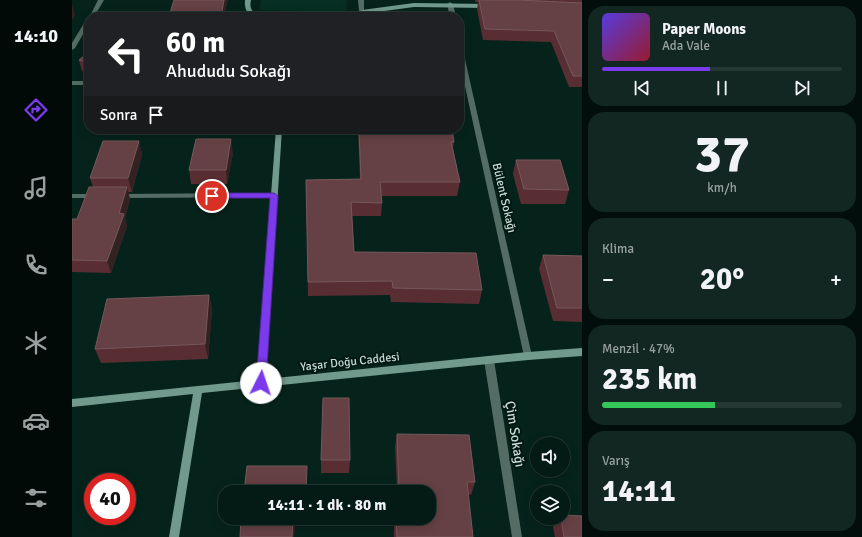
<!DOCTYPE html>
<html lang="tr">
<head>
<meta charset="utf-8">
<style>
	:root { --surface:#041a14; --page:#122722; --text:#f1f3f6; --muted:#97a1a0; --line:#253834; --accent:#7c3aed }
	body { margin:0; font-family:Signika,sans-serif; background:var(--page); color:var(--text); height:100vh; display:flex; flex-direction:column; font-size:15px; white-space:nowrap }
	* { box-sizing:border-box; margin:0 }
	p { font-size:13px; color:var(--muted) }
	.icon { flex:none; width:22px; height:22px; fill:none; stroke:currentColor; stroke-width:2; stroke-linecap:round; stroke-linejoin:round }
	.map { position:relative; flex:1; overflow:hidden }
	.panel { display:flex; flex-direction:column; gap:6px; padding:6px; background:#020e0b; width:280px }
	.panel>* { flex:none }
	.top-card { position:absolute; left:12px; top:12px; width:380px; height:122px; border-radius:16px; box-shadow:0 2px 10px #0003,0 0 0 1px var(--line); background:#202124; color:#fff; overflow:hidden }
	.tools { position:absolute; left:458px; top:437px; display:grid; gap:8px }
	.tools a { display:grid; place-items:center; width:40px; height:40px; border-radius:50%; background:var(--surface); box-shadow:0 2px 10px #0003,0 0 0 1px var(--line); font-size:20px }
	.speed { position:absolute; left:12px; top:473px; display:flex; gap:8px; font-size:20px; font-weight:700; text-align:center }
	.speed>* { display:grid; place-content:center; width:52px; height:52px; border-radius:50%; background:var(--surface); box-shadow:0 2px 10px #0003,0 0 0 1px var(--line); line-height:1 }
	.speed .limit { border:6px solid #d22; background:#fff; color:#111 }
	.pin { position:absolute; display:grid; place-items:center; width:34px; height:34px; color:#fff; margin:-17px; border:2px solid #fff; border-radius:50%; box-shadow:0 1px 4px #0007 }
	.me { position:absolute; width:44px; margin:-22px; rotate:4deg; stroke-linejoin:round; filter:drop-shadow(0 0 3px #0008) }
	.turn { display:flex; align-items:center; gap:14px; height:84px; padding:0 16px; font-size:18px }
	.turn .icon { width:52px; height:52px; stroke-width:2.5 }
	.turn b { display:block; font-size:28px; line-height:34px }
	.then { display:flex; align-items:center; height:38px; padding:0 16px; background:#0003; gap:8px; font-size:15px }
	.big { font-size:30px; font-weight:700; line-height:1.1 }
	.panel .card { flex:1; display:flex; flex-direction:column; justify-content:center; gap:6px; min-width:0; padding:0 14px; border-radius:16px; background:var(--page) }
	.panel .dial { align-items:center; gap:0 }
	.dial b { font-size:52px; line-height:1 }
	.song { display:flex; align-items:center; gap:12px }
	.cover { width:48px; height:48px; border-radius:6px; background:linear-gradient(135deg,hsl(250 70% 55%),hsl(350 70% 35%)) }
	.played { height:4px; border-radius:2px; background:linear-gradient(90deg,var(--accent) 45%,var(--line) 45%) }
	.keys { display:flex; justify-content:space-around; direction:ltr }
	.heat { display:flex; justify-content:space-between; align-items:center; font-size:22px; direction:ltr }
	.charge { height:6px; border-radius:3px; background:linear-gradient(90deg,#34c759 47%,var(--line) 0) }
	.trip { position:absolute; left:146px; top:485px; width:218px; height:40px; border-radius:16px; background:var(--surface); box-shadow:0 2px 10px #0003,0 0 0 1px var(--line); font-weight:700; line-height:40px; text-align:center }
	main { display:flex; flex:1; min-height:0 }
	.tabs { display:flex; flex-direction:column; width:72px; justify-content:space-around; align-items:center; background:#020a08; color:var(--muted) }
	.tabs .icon { width:28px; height:28px }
	.tabs .current { color:var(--accent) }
	.tabs b { font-size:18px; color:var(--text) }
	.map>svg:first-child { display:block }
	.built { fill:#062e23 }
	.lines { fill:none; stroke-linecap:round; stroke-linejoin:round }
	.street { fill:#536d64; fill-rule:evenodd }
	.secondary { fill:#719a8c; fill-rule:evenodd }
	.wall { fill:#592e33 }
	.shaded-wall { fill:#322 }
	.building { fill:#654044; stroke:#75585b }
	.route { fill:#7c3aed; stroke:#51269a }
	.labels { text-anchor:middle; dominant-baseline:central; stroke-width:4; stroke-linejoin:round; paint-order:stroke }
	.street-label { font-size:12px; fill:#c9d9d3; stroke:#001912 }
	.near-street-label { font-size:14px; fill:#c9d9d3; stroke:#001912 }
</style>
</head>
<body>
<main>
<nav class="tabs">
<b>14:10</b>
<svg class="icon current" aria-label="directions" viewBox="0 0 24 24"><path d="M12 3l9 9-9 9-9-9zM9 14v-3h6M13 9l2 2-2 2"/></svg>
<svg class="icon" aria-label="music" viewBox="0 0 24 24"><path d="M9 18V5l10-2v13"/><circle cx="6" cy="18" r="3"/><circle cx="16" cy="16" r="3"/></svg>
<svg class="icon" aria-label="phone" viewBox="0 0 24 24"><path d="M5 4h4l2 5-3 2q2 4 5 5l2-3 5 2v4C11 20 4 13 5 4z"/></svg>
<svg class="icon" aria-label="climate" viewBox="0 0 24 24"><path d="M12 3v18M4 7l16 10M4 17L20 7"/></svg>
<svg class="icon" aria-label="car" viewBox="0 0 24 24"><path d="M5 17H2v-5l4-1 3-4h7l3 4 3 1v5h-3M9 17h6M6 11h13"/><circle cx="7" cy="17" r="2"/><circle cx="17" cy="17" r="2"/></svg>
<svg class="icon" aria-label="filters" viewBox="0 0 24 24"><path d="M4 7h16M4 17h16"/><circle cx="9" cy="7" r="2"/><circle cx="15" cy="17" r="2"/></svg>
</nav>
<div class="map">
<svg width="510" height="537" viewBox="0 0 510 537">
	<rect width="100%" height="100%" fill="#06231b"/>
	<path class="built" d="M189,0h86l-1,12 -87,-2z"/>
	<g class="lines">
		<g class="street">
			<path d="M26,0h6l-10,17 -5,1z"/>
			<path d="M286,0h6v13l-15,4h-9l19,-6z"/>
			<path d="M378,2l3,2 3,13h-6l-3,-13z"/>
			<path d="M17,18v6l-14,24 -3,2v-7l14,-23z"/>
			<path d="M387,44l3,2 70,310 -1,3 -3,1 -3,-1 -1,-3 -65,-297z"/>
			<rect x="0" y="81" width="17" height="4"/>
			<path d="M202,193h3l1,2 -1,2 -158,1 -4,-2 4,-2z"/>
			<path d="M0,194h23l4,2 -4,2h-23z"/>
			<path d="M417,356l3,1 2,3 28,177h-10l-28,-177 2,-3z"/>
		</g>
		<g class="secondary">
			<path d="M173,0h6c-2,9 1,11 8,17 -11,0 -15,-7 -14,-17z"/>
			<path d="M342,3l73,1 3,2 -3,2 -73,-1 -52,7 -3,-2 3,-2z"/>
			<path d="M204,129h6l-16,250 262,-27 54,-4v8l-54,4 -326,33 -23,144h-10l24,-143 -121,13v-8l185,-19z"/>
		</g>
	</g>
	<g class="wall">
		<path d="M403,0h107v87h-13l-18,-45 -68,-2 -6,-31 1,-7h-3z"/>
		<path d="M17,52v21l-7,-2 -3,-11z"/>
		<path d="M286,129h94l2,13 -1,6 7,34 -3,14h-76l1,7 -1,13h-29l2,36 128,38 -3,14 -88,-2 -1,-7 -82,1 -2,-116 54,-1z"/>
		<path d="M67,141l3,14 -10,37h-4l2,7 -5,19 2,8 -16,47 -39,-1v-53h5l16,-32 -3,-9z"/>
		<path d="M161,153l-6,31h-36l-2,-14z"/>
		<path d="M444,160l53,30 -4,14h-44l-8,-30z"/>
		<path d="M471,255l39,1v66l-29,-1 -14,-52z"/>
		<path d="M137,295l3,15 -4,49 -107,4 -6,-14z"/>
		<path d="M325,434l78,48 -4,13 -3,-1 5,43h-79v-19h35v-26h-34l1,-4h1l-2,-41z"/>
		<path d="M249,460h29l-1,13h-28z"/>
		<path d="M169,518h65v1h-11l-1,18h-54z"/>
		<path d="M486,518h5l19,19h-27l-2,-10z"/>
	</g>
	<g class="shaded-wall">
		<path d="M152,0h4l-4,17h-3z"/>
		<path d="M0,4l3,11 -3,5z"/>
		<path d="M159,139l2,14 -6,31 -1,-14z"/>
		<path d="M67,141l3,14 -10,37 -4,-14z"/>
		<path d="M55,187l3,12 -5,19 2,8 -16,47 -4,-12z"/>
		<path d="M137,295l3,15 -4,49 -3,-15z"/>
		<path d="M235,466v26h-1z"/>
		<path d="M221,518h2l-1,19h-2z"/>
	</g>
	<g class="building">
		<path d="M102,0h50l-3,17h-102l1,-1h49z"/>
		<path d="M407,0h39l64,3v73h-9l-19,-45 -69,-2z"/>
		<path d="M17,52v11l-10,-3z"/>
		<path d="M287,129h93l2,13h-3l9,40h-80l2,21 -31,-1 3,50 122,1 6,37 -89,-2 -1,-7 -84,1 -2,-102 55,-1z"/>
		<path d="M124,139h35l-5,31h-37z"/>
		<path d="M31,141h36l-11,37h-38z"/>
		<path d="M444,160h44l9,30 -45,-1z"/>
		<path d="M17,187h38l-8,26 5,1 -17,47 -35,-1v-41h5z"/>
		<path d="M471,255l39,1v52h-25z"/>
		<path d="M137,295l-4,49 -110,5 12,-50z"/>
		<path d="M251,398h26l1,62h-29z"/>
		<path d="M325,434l72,1 6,47h-8l6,55h-76l-1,-19h33v-26h-33v-4h3z"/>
		<path d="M175,466h60l-1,26h-62z"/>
		<path d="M491,515l19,1v21h-18l-3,-19h2z"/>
		<path d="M169,518h52l-1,19h-52z"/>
	</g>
	<path class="route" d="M140,193h62l4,3 -12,187 -5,4 -5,-4 14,-185h-61l-1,-2z"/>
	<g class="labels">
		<g class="street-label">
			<text transform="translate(432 198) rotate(77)">Bülent Sokağı</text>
			<text transform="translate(278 362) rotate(-6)">Yaşar Doğu Caddesi</text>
		</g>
		<g class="near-street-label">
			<text transform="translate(443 434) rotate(81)">Çim Sokağı</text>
		</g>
	</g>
</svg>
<div class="tools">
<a><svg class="icon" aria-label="sound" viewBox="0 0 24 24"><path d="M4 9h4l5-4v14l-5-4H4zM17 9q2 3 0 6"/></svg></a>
<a><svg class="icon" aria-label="layers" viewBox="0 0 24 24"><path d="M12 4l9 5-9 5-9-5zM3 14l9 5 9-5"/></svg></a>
</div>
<div class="speed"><div class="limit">40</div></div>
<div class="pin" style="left:140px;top:196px;background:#d93025"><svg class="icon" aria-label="arrive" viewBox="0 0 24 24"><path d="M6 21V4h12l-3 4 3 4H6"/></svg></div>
<svg class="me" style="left:189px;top:383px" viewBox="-20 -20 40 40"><circle r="19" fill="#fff"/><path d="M0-13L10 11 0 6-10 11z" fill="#7c3aed"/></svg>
<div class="trip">14:11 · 1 dk · 80 m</div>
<div class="top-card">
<div class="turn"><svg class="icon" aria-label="left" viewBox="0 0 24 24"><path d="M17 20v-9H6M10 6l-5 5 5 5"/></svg><div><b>60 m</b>Ahududu Sokağı</div></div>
<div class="then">Sonra<svg class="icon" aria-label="arrive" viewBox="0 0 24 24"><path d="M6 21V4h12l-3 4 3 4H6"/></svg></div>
</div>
</div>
<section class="panel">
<div class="card">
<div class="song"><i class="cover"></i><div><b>Paper Moons</b><p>Ada Vale</p></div></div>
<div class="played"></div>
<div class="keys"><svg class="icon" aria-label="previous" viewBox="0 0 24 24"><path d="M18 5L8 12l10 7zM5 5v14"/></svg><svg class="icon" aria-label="pause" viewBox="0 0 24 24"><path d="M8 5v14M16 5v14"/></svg><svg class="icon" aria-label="next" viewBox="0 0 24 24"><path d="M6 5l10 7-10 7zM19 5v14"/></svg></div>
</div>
<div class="card dial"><b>37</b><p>km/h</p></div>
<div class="card"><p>Klima</p>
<div class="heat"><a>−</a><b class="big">20°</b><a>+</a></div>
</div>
<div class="card"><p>Menzil · 47%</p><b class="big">235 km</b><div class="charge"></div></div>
<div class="card"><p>Varış</p><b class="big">14:11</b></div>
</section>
</main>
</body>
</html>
